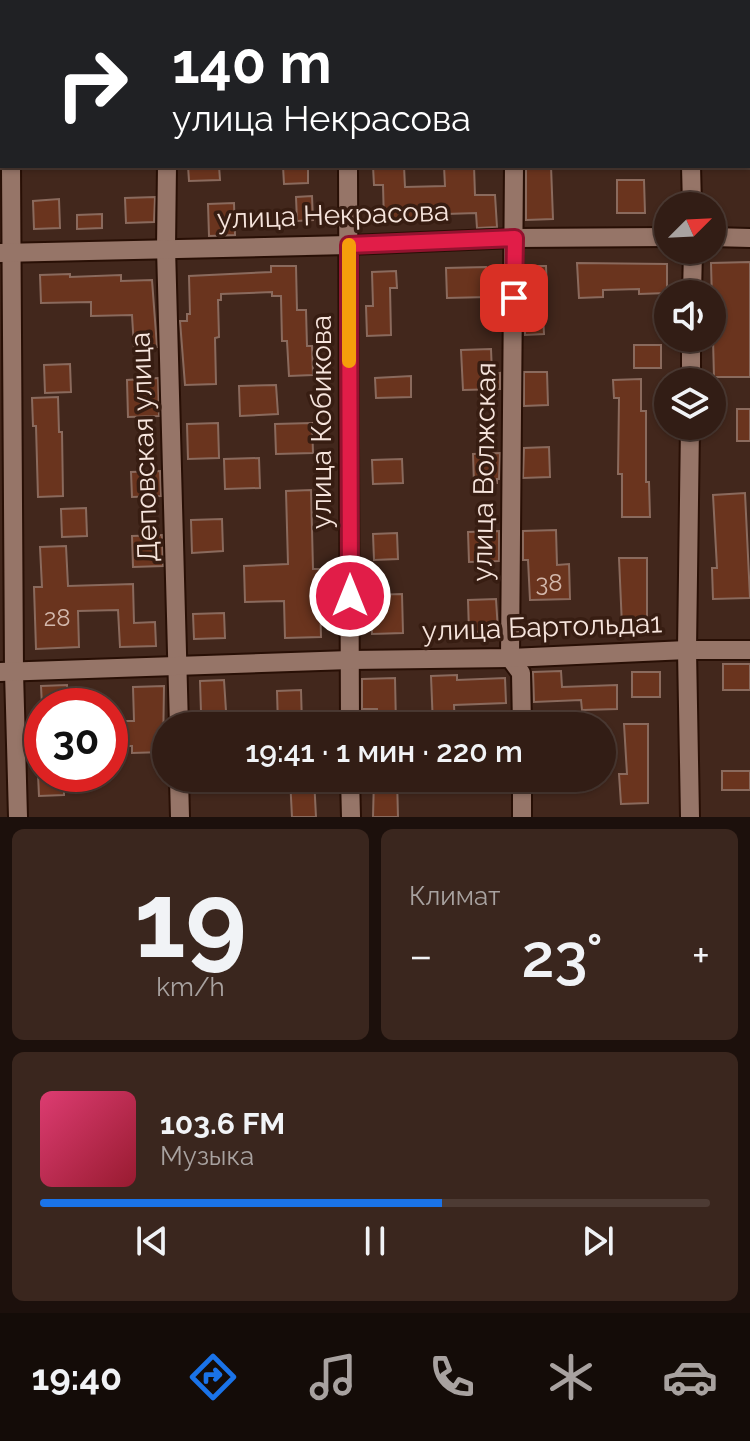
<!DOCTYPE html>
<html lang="ru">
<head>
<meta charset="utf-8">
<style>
	:root { --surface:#321d15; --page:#3a261e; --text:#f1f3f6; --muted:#a8a2a0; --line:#4d3b34; --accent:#1a73e8 }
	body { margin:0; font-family:Raleway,sans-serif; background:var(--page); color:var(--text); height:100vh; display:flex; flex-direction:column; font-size:30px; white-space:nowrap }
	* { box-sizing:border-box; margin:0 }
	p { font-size:26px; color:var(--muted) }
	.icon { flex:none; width:44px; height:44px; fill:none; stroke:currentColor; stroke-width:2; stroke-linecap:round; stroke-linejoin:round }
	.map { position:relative; height:817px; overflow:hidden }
	.sheet { display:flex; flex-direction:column; gap:12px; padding:12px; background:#1c100c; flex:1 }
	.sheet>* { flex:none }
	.top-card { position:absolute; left:0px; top:0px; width:750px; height:168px; box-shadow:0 2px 6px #0004,0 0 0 2px var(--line); background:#202124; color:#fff; overflow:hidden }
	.needle { width:52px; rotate:66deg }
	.buttons { position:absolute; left:654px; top:192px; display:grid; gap:16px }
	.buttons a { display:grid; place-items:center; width:72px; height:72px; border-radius:50%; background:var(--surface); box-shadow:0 2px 6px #0004,0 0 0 2px var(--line); font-size:40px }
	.speed { position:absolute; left:24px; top:688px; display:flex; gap:16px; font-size:40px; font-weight:700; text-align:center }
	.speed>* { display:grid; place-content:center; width:104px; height:104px; border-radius:50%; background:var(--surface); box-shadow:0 2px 6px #0004,0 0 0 2px var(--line); line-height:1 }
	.speed .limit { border:12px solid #d22; background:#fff; color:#111 }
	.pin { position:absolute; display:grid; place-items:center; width:68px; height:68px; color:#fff; margin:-34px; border-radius:16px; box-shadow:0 4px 12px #0006 }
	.me { position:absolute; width:88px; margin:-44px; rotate:0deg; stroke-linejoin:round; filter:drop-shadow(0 0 6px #0008) }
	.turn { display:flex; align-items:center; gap:28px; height:168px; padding:0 40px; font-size:36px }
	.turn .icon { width:104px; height:104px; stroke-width:2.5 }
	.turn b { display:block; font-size:56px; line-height:68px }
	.big { font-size:60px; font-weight:600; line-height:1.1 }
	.sheet .widget { flex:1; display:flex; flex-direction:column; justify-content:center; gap:12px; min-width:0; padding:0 28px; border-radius:12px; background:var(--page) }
	.sheet .dial { align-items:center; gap:0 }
	.dial b { font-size:104px; line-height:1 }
	.song { display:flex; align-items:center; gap:24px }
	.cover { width:96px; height:96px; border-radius:12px; background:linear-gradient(135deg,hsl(340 70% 55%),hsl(350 70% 35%)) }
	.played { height:8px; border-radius:4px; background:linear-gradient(90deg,var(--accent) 60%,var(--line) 60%) }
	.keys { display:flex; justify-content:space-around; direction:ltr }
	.heat { display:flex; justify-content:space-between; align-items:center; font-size:44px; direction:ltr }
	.sheet .tiles { flex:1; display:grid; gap:12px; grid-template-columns:1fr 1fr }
	.widget:last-child { grid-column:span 2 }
	.trip { position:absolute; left:152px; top:712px; width:464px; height:80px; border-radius:40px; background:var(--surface); box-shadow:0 2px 6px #0004,0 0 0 2px var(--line); font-weight:600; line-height:80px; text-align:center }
	.tab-bar { display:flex; height:128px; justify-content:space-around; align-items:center; background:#140c08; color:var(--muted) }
	.tab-bar .icon { width:56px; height:56px }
	.tab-bar .selected { color:var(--accent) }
	.tab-bar b { font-size:36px; color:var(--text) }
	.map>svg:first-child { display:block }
	.building { fill:#6a341e; stroke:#8a6a5d; stroke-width:2 }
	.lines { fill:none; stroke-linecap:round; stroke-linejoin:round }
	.minor-casing { stroke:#280f05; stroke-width:22 }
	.minor { stroke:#967568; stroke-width:18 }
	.route-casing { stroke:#92132f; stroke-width:20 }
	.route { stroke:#e11d48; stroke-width:14 }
	.slow { stroke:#f59e0b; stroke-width:14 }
	.labels { text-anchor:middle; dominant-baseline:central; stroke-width:7; stroke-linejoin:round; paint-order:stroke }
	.number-label { font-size:24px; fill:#d3b8ac }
	.street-label { font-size:28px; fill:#f6e4dc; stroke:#371d12 }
</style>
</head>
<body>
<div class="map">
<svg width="750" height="817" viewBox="0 0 750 817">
	<rect width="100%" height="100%" fill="#42271c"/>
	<g class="building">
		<path d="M188,166h31l1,14 -31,1z"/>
		<path d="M283,166h25v17l-24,1z"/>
		<path d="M373,166h31l1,21 40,-1 -1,-20h30l1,29h20l2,32 -20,1 -1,-15 -30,1v4l-62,4 -1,-37h-9z"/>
		<path d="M526,166h25l2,53 -27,1z"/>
		<path d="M617,180h27l1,33h-28z"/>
		<path d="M312,196l1,24 -16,1 -1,-24z"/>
		<path d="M155,197l-1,25 -28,1 -1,-25z"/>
		<path d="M59,199l1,29 -26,1 -1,-28z"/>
		<path d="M234,203l1,32 -26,1 -1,-32z"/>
		<path d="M102,214v14l-25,1v-14z"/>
		<path d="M750,262v115h-36l-3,-114z"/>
		<path d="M577,263l90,1v29l-28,1v-5l-36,1v7l-24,1z"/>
		<path d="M271,266h25l1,44h9l1,36h5l1,29 -24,1 -2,-35h-5l-1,-45h-9v-4l-51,2v6h-3l1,37 -4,1 1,46 -31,1 -5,-64h7v-7h3l-1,-38 82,-4z"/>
		<path d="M525,266h21l1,29 -5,1 2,38 -19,1z"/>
		<path d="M486,267l2,30 -41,1 -1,-30z"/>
		<path d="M396,271l1,17h-7l1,47 -24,1 -1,-30h7l-1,-34z"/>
		<path d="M70,274v3l51,-2v6l31,-1 5,67 -23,1 -2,-33 -41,1v-14l-50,1 -1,-28z"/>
		<rect x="634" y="345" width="27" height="23"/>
		<path d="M491,349l1,25 8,-1v16l-37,1 -2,-40z"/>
		<path d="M70,364l1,28 -26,1 -1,-28z"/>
		<path d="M524,372h23l1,33 -24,1z"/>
		<path d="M411,376v21l-35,1 -1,-20z"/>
		<path d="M158,378l1,38 -31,1 -1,-37z"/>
		<path d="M641,379v32h5v71h3l1,35h-28v-43h-4l1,-76h-5l-1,-18z"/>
		<path d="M276,385l2,29 -38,2 -1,-30z"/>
		<path d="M58,397l1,35h3l1,64 -25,1 -2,-71h-3l-1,-28z"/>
		<rect x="737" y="409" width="13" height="32"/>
		<path d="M218,423l1,35 -31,1 -1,-35z"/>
		<path d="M312,423l1,30 -37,1 -1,-30z"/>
		<path d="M549,447l1,30 -27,1 1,-30z"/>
		<path d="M500,453l-1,26h-2v4l-23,1 -1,-30z"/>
		<path d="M259,458l1,30 -35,1 -1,-30z"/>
		<path d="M402,459l1,24 -30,1 -1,-24z"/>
		<path d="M160,471l1,25 -29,1 -1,-25z"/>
		<path d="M311,490l2,79h10l1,29 -4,1 1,38 -36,1 -1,-37 -39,1 -1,-36 44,-2 -2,-73z"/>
		<path d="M745,493l5,105 -37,1 -1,-31h5l-4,-73z"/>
		<path d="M86,508l1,28 -25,1 -1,-28z"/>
		<path d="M222,519l1,32 -31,2 -1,-33z"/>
		<path d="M556,530l1,35 12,-1 1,35 -40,1 -2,-40h-5v-29z"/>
		<path d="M499,531v30l-30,1 -1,-30z"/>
		<path d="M397,533l1,26 -24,1 -1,-26z"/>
		<path d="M162,535l1,31 -30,1 -1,-31z"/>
		<path d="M66,546l2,40 65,-2 1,39 21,-1 1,24 -36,1 -2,-37 -40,1 1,36 -43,2 -2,-62h8l-2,-40z"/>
		<path d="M619,558h28v67l-25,1z"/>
		<path d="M402,594l1,39 -31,1 -2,-39z"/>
		<path d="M496,599l2,32 -29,1 -1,-32z"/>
		<path d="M224,613l1,25 -31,1 -1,-25z"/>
		<rect x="723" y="664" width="27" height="26"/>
		<path d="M561,671l1,16 55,-2v24l-35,1 -1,-10 -47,2 -1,-30z"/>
		<rect x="632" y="672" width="28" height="25"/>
		<path d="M457,675v5l48,-2 1,25 -52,2 1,21h-22l-2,-50z"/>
		<path d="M395,678l1,48h-18l-1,-17h-15v-30z"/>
		<path d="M224,680l2,31 -25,1 -1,-31z"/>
		<path d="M67,685l1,21h-26l-1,-20z"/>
		<path d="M164,686l-1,66 -31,1v-7h-22v-25h24l-1,-34z"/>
		<path d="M301,690l1,35 -24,1 -1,-35z"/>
		<path d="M624,724h24v79l-27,1 -2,-30h8z"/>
		<rect x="722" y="771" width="28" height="19"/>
		<path d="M38,774h26v21l-25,1z"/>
		<path d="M290,778h24l2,39h-24z"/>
		<path d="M374,778h23l1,39h-25z"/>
	</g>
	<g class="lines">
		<defs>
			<g id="minor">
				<path d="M9,0v2"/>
				<path d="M345,0v2"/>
				<path d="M511,0v2"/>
				<path d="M686,0v2"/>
				<path d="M170,2v-2"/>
				<path d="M11,166l3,506 4,145"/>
				<path d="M167,166l-1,82 13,478"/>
				<path d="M348,166l2,560"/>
				<path d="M514,166l-4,492 11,15 1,53"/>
				<path d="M691,166l1,40"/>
				<path d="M712,237l38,1"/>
				<path d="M0,253l349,-8 166,-7 153,-1"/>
				<path d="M692,294l1,-44"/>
				<path d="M691,382v-44"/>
				<path d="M0,672l350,-12 160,-2 177,-8h63"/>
				<path d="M179,778l1,39"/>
				<path d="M350,778l1,39"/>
				<path d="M522,778v39"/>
				<path d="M690,817l-3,-167 3,-224"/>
			</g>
		</defs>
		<use href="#minor" class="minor-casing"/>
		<use href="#minor" class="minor"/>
	</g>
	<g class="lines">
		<defs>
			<path id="route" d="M350,596l-1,-351 166,-7 -1,60"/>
		</defs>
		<use href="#route" class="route-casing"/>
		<use href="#route" class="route"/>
		<path class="slow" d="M349,245v116"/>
	</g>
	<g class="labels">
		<g class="number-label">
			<text x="549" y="582">38</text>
			<text x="57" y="617">28</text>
		</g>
		<g class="street-label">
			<text transform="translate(333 215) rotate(-2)">улица Некрасова</text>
			<text transform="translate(321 422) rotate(-90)">улица Кобикова</text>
			<text transform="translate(144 447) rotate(-92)">Деповская улица</text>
			<text transform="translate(484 472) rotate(-89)">улица Волжская</text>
			<text transform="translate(542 627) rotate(-2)">улица Бартольда1</text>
		</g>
	</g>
</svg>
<div class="buttons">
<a><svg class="needle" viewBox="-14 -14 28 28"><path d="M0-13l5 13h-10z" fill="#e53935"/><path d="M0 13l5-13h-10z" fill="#a8a2a0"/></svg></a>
<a><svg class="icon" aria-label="sound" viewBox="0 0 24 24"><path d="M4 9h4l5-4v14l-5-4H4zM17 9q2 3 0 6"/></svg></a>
<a><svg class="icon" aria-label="layers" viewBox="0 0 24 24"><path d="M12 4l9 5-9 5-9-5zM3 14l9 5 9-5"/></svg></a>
</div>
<div class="speed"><div class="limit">30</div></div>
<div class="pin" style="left:514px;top:298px;background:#d93025"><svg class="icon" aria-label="arrive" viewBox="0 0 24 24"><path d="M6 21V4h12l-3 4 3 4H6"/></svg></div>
<svg class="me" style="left:350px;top:596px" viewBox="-20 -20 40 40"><circle r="17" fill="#e11d48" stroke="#fff" stroke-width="3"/><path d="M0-11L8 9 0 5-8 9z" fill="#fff"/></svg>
<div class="trip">19:41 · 1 мин · 220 m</div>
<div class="top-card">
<div class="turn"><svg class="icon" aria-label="right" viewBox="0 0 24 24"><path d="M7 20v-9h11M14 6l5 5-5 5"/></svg><div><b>140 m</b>улица Некрасова</div></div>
</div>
</div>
<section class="sheet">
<div class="tiles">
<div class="widget dial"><b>19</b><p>km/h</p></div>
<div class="widget"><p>Климат</p>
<div class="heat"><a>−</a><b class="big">23°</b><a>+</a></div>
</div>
<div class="widget">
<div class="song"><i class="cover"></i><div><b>103.6 FM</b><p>Музыка</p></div></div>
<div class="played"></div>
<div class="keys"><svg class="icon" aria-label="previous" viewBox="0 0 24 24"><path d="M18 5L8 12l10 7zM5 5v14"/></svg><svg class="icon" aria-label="pause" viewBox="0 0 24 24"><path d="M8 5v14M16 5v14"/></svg><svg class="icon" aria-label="next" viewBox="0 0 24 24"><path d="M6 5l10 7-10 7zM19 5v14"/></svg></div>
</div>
</div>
</section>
<nav class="tab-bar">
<b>19:40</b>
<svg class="icon selected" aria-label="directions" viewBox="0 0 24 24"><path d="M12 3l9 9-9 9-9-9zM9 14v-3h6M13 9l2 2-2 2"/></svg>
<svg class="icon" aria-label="music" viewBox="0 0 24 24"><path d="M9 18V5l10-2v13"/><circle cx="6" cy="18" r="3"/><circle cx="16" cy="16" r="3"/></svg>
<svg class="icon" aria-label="phone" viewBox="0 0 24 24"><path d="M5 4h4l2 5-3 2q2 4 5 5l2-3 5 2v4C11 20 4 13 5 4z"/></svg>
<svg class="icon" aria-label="climate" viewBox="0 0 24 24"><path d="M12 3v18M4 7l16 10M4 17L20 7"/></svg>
<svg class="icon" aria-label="car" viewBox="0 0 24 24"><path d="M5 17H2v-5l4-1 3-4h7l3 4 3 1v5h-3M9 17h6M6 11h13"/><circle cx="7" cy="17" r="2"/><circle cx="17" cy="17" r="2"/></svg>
</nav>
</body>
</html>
